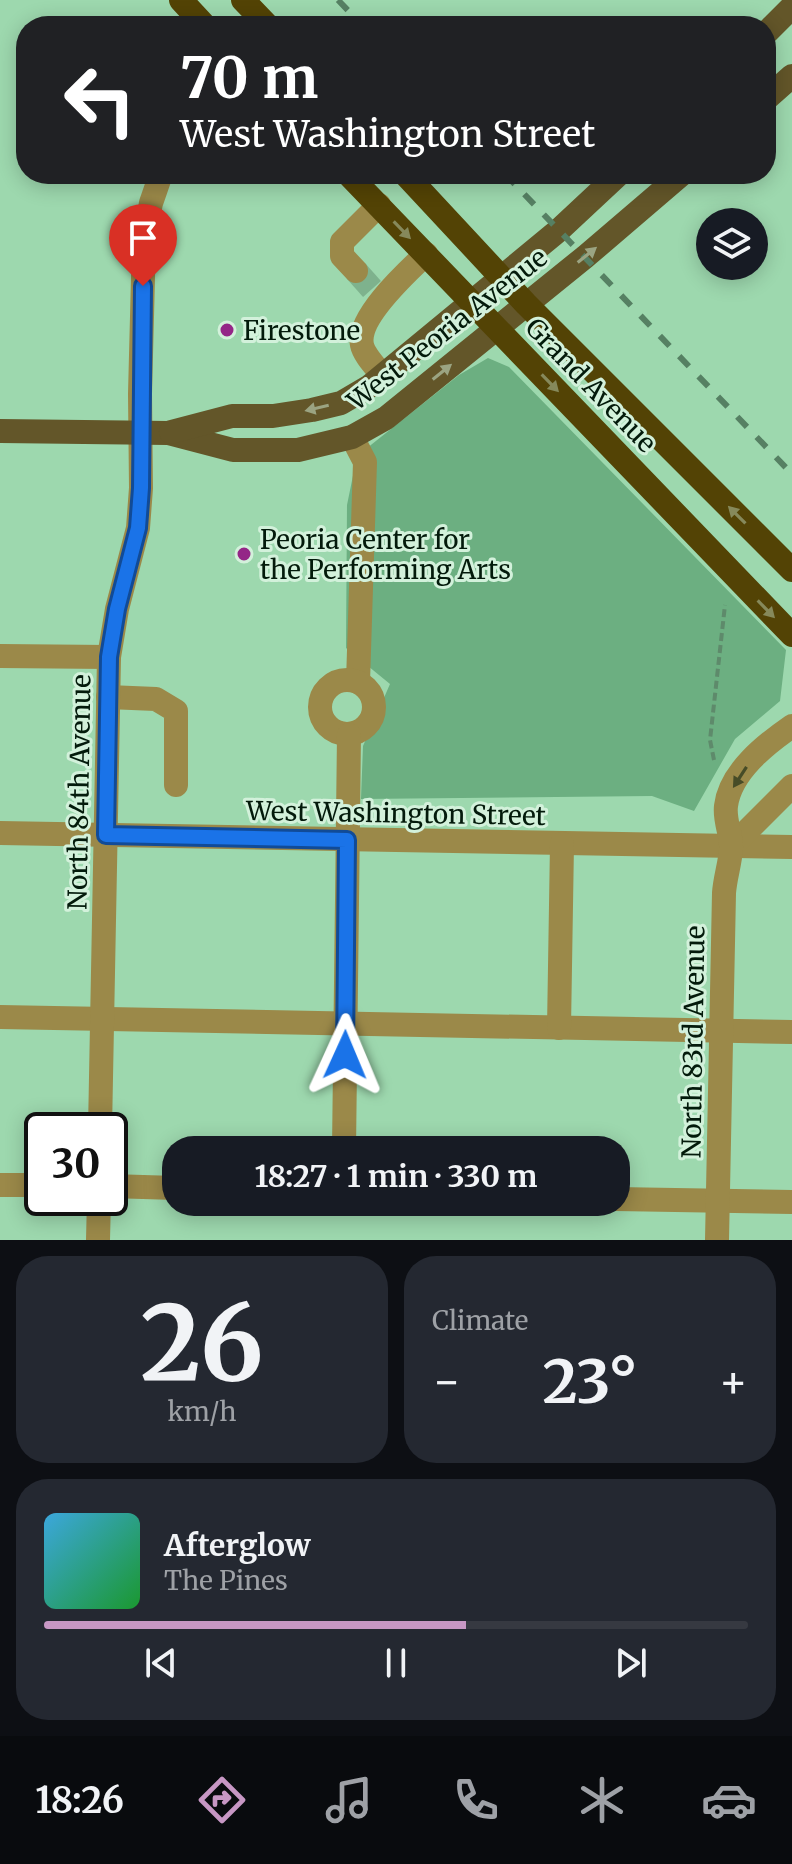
<!DOCTYPE html>
<html lang="en">
<head>
<meta charset="utf-8">
<style>
	:root { --surface:#171b24; --page:#242831; --text:#f1f3f6; --muted:#9ea1a6; --line:#363941; --accent:#c797c4 }
	body { margin:0; font-family:Merriweather,serif; background:var(--page); color:var(--text); height:100vh; display:flex; flex-direction:column; font-size:30px; white-space:nowrap }
	* { box-sizing:border-box; margin:0 }
	p { font-size:26px; color:var(--muted) }
	.icon { flex:none; width:44px; height:44px; fill:none; stroke:currentColor; stroke-width:2; stroke-linecap:round; stroke-linejoin:round }
	.map { position:relative; height:1240px; overflow:hidden }
	.side { display:flex; flex-direction:column; gap:16px; padding:16px; background:#0d0f14; flex:1 }
	.side>* { flex:none }
	.banner { position:absolute; left:16px; top:16px; width:760px; height:168px; border-radius:32px; box-shadow:0 4px 20px #0003; background:#202124; color:#fff; overflow:hidden }
	.buttons { position:absolute; left:696px; top:208px; display:grid; gap:16px }
	.buttons a { display:grid; place-items:center; width:72px; height:72px; border-radius:50%; background:var(--surface); box-shadow:0 4px 20px #0003; font-size:40px }
	.speed { position:absolute; left:24px; top:1112px; display:flex; gap:16px; font-size:40px; font-weight:700; text-align:center }
	.speed>* { display:grid; place-content:center; width:104px; height:104px; border-radius:50%; background:var(--surface); box-shadow:0 4px 20px #0003; line-height:1 }
	.speed .limit { border:4px solid #111; border-radius:12px; background:#fff; color:#111 }
	.pin { position:absolute; display:grid; place-items:center; width:68px; height:68px; color:#fff; margin:-82px -34px; border-radius:50% 50% 50% 0; rotate:-45deg; box-shadow:0 0 8px #0007 }
	.pin .icon { rotate:45deg }
	.me { position:absolute; width:88px; margin:-44px; rotate:1deg; stroke-linejoin:round; filter:drop-shadow(0 0 6px #0008) }
	.turn { display:flex; align-items:center; gap:28px; height:168px; padding:0 32px; font-size:36px }
	.turn .icon { width:104px; height:104px; stroke-width:2.5 }
	.turn b { display:block; font-size:56px; line-height:68px }
	.big { font-size:60px; font-weight:700; line-height:1.1 }
	.side .widget { flex:1; display:flex; flex-direction:column; justify-content:center; gap:12px; min-width:0; padding:0 28px; border-radius:32px; background:var(--page) }
	.side .dial { align-items:center; gap:0 }
	.dial b { font-size:104px; line-height:1 }
	.song { display:flex; align-items:center; gap:24px }
	.cover { width:96px; height:96px; border-radius:12px; background:linear-gradient(135deg,hsl(200 70% 55%),hsl(130 70% 35%)) }
	.played { height:8px; border-radius:4px; background:linear-gradient(90deg,var(--accent) 60%,var(--line) 60%) }
	.keys { display:flex; justify-content:space-around; direction:ltr }
	.heat { display:flex; justify-content:space-between; align-items:center; font-size:44px; direction:ltr }
	.side .tiles { flex:1; display:grid; gap:16px; grid-template-columns:1fr 1fr }
	.widget:last-child { grid-column:span 2 }
	.trip { position:absolute; left:162px; top:1136px; width:468px; height:80px; border-radius:32px; background:var(--surface); box-shadow:0 4px 20px #0003; font-weight:700; line-height:80px; text-align:center }
	.tab-bar { display:flex; height:128px; justify-content:space-around; align-items:center; background:#090b0e; color:var(--muted) }
	.tab-bar .icon { width:56px; height:56px }
	.tab-bar .active { color:var(--accent) }
	.tab-bar b { font-size:36px; color:var(--text) }
	.map>svg:first-child { display:block }
	.green { fill:#6caf81 }
	.lines { fill:none; stroke-linecap:round; stroke-linejoin:round }
	.minor-tunnel { stroke:#7eb28d; stroke-width:24; stroke-dasharray:24 12; stroke-linecap:butt }
	.path { stroke:#5e8a6b; stroke-width:4; stroke-dasharray:8 4; stroke-linecap:butt }
	.minor { stroke:#9b8949; stroke-width:24 }
	.major { stroke:#635629; stroke-width:24 }
	.highway { stroke:#534305; stroke-width:24 }
	.rail { stroke:#568063; stroke-width:6; stroke-dasharray:14 14; stroke-linecap:butt }
	.oneway { fill:#86895b }
	.oneway2 { fill:#9ba482 }
	.oneway3 { fill:#474c27 }
	.route-casing { stroke:#114b97; stroke-width:20 }
	.route { stroke:#1a73e8; stroke-width:14 }
	.poi-dot { fill:#942687; stroke:#d3f1db; stroke-width:3 }
	.labels { text-anchor:middle; dominant-baseline:central; stroke-width:6; stroke-linejoin:round; paint-order:stroke }
	.street-label { font-size:26px; fill:#031a0b; stroke:#d3f1db }
	.poi-label { font-size:26px; fill:#031a0b; stroke:#d3f1db; text-anchor:start }
</style>
</head>
<body>
<div class="map">
<svg width="792" height="1240" viewBox="0 0 792 1240">
	<rect width="100%" height="100%" fill="#9dd8ae"/>
	<path class="green" d="M488,358l21,9 277,283 -6,51 -45,38 -41,72 -42,-15 -291,3 2,-53 27,-62 -44,-36 1,-143 10,-49 102,-81z"/>
	<g class="lines">
		<path class="minor-tunnel" d="M356,271l17,19"/>
		<path class="path" d="M714,760l-4,-20 15,-135"/>
		<g class="minor">
			<path d="M356,271l-14,-15v-14l37,-37"/>
			<path d="M383,376c-7,-9 -19,-21 -21,-31 -6,-27 46,-74 64,-91"/>
			<path d="M352,437l13,25 -7,220"/>
			<path d="M0,656l109,1"/>
			<circle cx="347" cy="707" r="27"/>
			<path d="M108,697l48,2 20,12v74"/>
			<path d="M0,833l792,14"/>
			<path d="M732,846l60,-60"/>
			<path d="M0,1017l792,15"/>
			<path d="M559,1028l3,-184"/>
			<path d="M100,1130l9,-473 8,-48 21,-81 3,-40 -1,-94 4,-155 7,-36 10,-29"/>
			<path d="M344,1150l5,-415"/>
			<path d="M0,1185h42"/>
			<path d="M110,1186l66,2"/>
			<path d="M616,1199l176,3"/>
			<path d="M98,1240l1,-42"/>
			<path d="M717,1240l7,-347c1,-15 6,-29 7,-44 1,-14 -7,-28 -5,-43 4,-34 40,-62 66,-80"/>
		</g>
		<g class="major">
			<path d="M766,33l26,-26"/>
			<path d="M766,99l26,-23"/>
			<path d="M0,431l168,2 65,17h65l54,-13 34,-19 199,-161 97,-83"/>
			<path d="M171,432l61,-16h41l39,-6 29,-7 29,-17 189,-156 60,-56"/>
		</g>
		<g class="highway">
			<path d="M181,0l24,26"/>
			<path d="M243,0l25,26"/>
			<path d="M348,174l444,461"/>
			<path d="M405,174l121,130 266,266"/>
		</g>
		<g class="rail">
			<path d="M338,0l25,26"/>
			<path d="M505,174l287,300"/>
		</g>
	</g>
	<defs><path id="oneway-solid" d="M-6-.8H1V-3.2L6.5 0L1 3.2V.8H-6Z" transform="scale(2)"/></defs>
	<g class="oneway">
		<use href="#oneway-solid" transform="translate(402 230) rotate(46)"/>
		<use href="#oneway-solid" transform="translate(550 383) rotate(46)"/>
		<use href="#oneway-solid" transform="translate(737 515) rotate(-135)"/>
		<use href="#oneway-solid" transform="translate(766 609) rotate(46)"/>
	</g>
	<g class="oneway2">
		<use href="#oneway-solid" transform="translate(587 255) rotate(-39)"/>
		<use href="#oneway-solid" transform="translate(442 372) rotate(-39)"/>
		<use href="#oneway-solid" transform="translate(317 408) rotate(167)"/>
	</g>
	<use class="oneway3" href="#oneway-solid" transform="translate(740 777) rotate(123)"/>
	<g class="lines">
		<defs>
			<path id="route" d="M143,286l-2,202 -3,40 -21,81 -8,48 -3,178 241,5 -2,215"/>
		</defs>
		<use href="#route" class="route-casing"/>
		<use href="#route" class="route"/>
	</g>
	<g class="poi-dot">
		<circle cx="227" cy="330" r="8"/>
		<circle cx="244" cy="554" r="8"/>
	</g>
	<g class="labels">
		<g class="street-label">
			<text transform="translate(447 329) rotate(-38)">West Peoria Avenue</text>
			<text transform="translate(591 385) rotate(46)">Grand Avenue</text>
			<text transform="translate(79 792) rotate(-89)">North 84th Avenue</text>
			<text transform="translate(396 813) rotate(1)">West Washington Street</text>
			<text transform="translate(693 1042) rotate(-89)">North 83rd Avenue</text>
		</g>
		<g class="poi-label">
			<text x="243" y="330">Firestone</text>
			<text x="260" y="539">Peoria Center for<tspan x="260" dy="30">the Performing Arts</tspan></text>
		</g>
	</g>
</svg>
<div class="buttons">
<a><svg class="icon" aria-label="layers" viewBox="0 0 24 24"><path d="M12 4l9 5-9 5-9-5zM3 14l9 5 9-5"/></svg></a>
</div>
<div class="speed"><div class="limit">30</div></div>
<div class="pin" style="left:143px;top:286px;background:#d93025"><svg class="icon" aria-label="arrive" viewBox="0 0 24 24"><path d="M6 21V4h12l-3 4 3 4H6"/></svg></div>
<svg class="me" style="left:345px;top:1055px" viewBox="-20 -20 40 40"><path d="M0-17L14 15 0 8-14 15z" fill="#1a73e8" stroke="#fff" stroke-width="4"/></svg>
<div class="trip">18:27 · 1 min · 330 m</div>
<div class="banner">
<div class="turn"><svg class="icon" aria-label="left" viewBox="0 0 24 24"><path d="M17 20v-9H6M10 6l-5 5 5 5"/></svg><div><b>70 m</b>West Washington Street</div></div>
</div>
</div>
<section class="side">
<div class="tiles">
<div class="widget dial"><b>26</b><p>km/h</p></div>
<div class="widget"><p>Climate</p>
<div class="heat"><a>−</a><b class="big">23°</b><a>+</a></div>
</div>
<div class="widget">
<div class="song"><i class="cover"></i><div><b>Afterglow</b><p>The Pines</p></div></div>
<div class="played"></div>
<div class="keys"><svg class="icon" aria-label="previous" viewBox="0 0 24 24"><path d="M18 5L8 12l10 7zM5 5v14"/></svg><svg class="icon" aria-label="pause" viewBox="0 0 24 24"><path d="M8 5v14M16 5v14"/></svg><svg class="icon" aria-label="next" viewBox="0 0 24 24"><path d="M6 5l10 7-10 7zM19 5v14"/></svg></div>
</div>
</div>
</section>
<nav class="tab-bar">
<b>18:26</b>
<svg class="icon active" aria-label="directions" viewBox="0 0 24 24"><path d="M12 3l9 9-9 9-9-9zM9 14v-3h6M13 9l2 2-2 2"/></svg>
<svg class="icon" aria-label="music" viewBox="0 0 24 24"><path d="M9 18V5l10-2v13"/><circle cx="6" cy="18" r="3"/><circle cx="16" cy="16" r="3"/></svg>
<svg class="icon" aria-label="phone" viewBox="0 0 24 24"><path d="M5 4h4l2 5-3 2q2 4 5 5l2-3 5 2v4C11 20 4 13 5 4z"/></svg>
<svg class="icon" aria-label="climate" viewBox="0 0 24 24"><path d="M12 3v18M4 7l16 10M4 17L20 7"/></svg>
<svg class="icon" aria-label="car" viewBox="0 0 24 24"><path d="M5 17H2v-5l4-1 3-4h7l3 4 3 1v5h-3M9 17h6M6 11h13"/><circle cx="7" cy="17" r="2"/><circle cx="17" cy="17" r="2"/></svg>
</nav>
</body>
</html>
